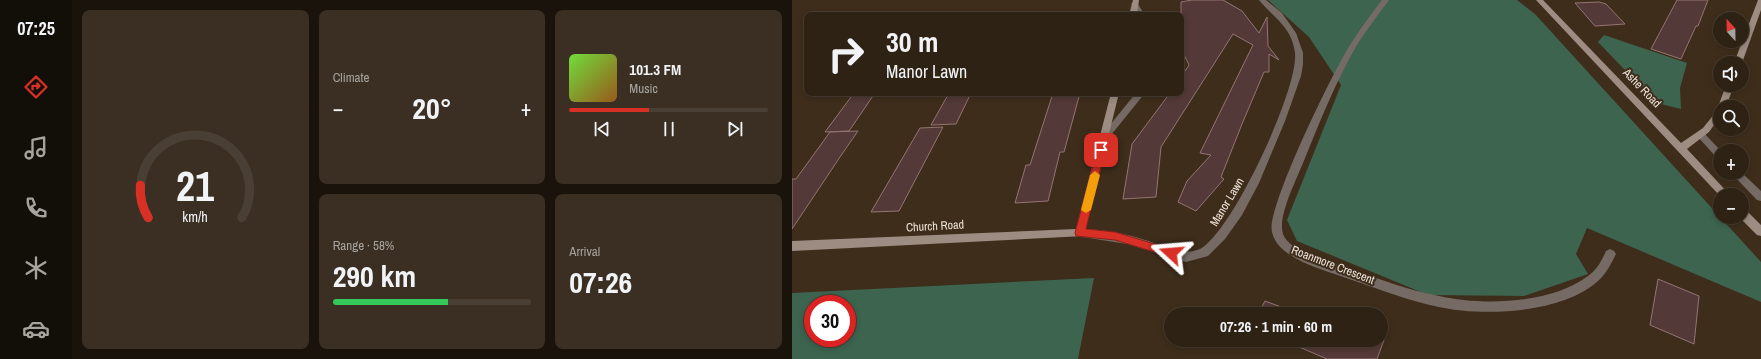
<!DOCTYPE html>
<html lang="en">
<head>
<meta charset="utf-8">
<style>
	:root { --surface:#2e2214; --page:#3a2f22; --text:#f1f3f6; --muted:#a7a4a0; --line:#493f34; --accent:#d93025 }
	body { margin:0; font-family:"Archivo Narrow",sans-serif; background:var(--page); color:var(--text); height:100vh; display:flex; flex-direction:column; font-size:15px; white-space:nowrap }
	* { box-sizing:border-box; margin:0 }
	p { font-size:13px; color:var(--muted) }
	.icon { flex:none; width:22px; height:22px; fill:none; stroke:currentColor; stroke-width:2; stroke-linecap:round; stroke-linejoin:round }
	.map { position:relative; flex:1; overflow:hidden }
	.sheet { display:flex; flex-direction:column; gap:10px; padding:10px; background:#19130b; width:720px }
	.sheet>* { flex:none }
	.hud { position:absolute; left:12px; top:12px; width:380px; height:84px; border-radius:8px; box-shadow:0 2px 6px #0003,0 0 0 1px var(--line); background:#2e2214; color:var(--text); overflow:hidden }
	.needle { width:26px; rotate:338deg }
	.tools { position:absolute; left:921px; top:12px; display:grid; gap:8px }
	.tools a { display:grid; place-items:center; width:36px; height:36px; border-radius:50%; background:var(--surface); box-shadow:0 2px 6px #0003,0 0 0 1px var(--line); font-size:20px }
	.speed { position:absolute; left:12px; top:295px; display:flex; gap:8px; font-size:20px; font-weight:700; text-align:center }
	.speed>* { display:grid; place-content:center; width:52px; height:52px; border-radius:50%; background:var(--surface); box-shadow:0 2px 6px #0003,0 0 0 1px var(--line); line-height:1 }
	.speed .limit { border:6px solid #d22; background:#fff; color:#111 }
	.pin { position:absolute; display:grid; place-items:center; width:34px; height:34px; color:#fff; margin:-17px; border-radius:8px; box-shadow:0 2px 6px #0006 }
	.me { position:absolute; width:44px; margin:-22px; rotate:289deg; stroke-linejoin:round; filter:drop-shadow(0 0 3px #0008) }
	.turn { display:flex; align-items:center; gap:14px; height:84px; padding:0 16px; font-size:18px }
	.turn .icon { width:52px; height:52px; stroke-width:2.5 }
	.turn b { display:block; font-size:28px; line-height:34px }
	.big { font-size:30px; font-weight:700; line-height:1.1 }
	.sheet .widget { flex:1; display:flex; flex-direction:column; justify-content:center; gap:6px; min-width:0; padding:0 14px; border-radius:8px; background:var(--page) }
	.sheet .dial { align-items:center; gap:0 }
	.dial svg { height:104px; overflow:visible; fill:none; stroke:var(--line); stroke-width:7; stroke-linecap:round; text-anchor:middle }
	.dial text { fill:var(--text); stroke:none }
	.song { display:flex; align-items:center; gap:12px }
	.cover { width:48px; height:48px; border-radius:6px; background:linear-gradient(135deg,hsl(100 70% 55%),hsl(30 70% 35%)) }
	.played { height:4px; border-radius:2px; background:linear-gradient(90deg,var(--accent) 40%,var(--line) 40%) }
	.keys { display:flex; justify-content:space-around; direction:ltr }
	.heat { display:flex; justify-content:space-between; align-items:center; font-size:22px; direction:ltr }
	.charge { height:6px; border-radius:3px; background:linear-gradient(90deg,#34c759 58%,var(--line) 0) }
	.sheet .tiles { flex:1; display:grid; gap:10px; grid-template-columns:repeat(3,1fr) }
	.widget:first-child { grid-row:span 2 }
	.trip { position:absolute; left:372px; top:307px; width:224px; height:40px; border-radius:20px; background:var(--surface); box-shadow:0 2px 6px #0003,0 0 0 1px var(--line); font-weight:700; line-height:40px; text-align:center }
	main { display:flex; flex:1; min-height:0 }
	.tabs { display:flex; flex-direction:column; width:72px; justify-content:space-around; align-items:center; background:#120e08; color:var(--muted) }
	.tabs .icon { width:28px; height:28px }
	.tabs .selected { color:var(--accent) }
	.tabs b { font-size:18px; color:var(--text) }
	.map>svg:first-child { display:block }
	.green { fill:#3c644f; fill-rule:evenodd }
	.building { fill:#533937; stroke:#937573 }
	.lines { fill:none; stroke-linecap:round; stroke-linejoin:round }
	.street { fill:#766b64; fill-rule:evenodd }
	.secondary { fill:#9c8c81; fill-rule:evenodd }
	.route { fill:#d93025; stroke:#8d1f18 }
	.slow { fill:#f59e0b }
	.labels { text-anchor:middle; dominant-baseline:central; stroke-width:4; stroke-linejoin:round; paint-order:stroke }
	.street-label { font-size:12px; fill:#eee3d8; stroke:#3e2d1b }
</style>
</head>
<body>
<main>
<nav class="tabs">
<b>07:25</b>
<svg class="icon selected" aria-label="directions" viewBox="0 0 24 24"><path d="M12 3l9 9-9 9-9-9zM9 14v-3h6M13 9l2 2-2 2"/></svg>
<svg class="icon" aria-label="music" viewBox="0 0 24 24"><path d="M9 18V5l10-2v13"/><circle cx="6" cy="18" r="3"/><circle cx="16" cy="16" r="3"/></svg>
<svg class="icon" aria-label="phone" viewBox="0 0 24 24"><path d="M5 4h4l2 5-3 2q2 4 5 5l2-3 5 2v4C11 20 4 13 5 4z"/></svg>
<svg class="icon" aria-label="climate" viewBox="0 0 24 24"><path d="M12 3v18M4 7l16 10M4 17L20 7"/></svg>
<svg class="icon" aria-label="car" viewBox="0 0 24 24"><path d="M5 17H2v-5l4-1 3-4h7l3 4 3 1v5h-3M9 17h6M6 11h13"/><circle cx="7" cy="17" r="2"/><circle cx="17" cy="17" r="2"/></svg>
</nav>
<section class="sheet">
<div class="tiles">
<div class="widget dial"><svg viewBox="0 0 100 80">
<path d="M14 69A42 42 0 1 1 86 69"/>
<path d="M14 69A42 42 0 0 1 8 44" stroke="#d93025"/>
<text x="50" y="56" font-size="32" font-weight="700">21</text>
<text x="50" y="72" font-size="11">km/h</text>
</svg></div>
<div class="widget"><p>Climate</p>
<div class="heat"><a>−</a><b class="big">20°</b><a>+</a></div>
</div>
<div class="widget">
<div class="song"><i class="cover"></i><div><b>101.3 FM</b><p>Music</p></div></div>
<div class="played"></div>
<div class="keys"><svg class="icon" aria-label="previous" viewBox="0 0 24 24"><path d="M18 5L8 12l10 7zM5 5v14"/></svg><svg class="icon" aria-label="pause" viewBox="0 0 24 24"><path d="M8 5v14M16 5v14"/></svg><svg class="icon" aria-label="next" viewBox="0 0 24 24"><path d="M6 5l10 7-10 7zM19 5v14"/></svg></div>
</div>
<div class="widget"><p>Range · 58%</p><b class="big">290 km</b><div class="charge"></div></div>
<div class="widget"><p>Arrival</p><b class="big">07:26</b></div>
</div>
</section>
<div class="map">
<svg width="969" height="359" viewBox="0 0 969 359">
	<rect width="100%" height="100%" fill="#3e2d1b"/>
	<g class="green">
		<path d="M476,0h249l18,14 226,248v40l-174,-74 -11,26 12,20 -64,22 -96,-1 -131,-54 -10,-21 54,-135 -32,-48z"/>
		<path d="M812,35l83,28 -7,25 1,21 -20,-5 -15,-12 -48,-50z"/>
		<path d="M302,278l-16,81h-286v-66zM21,304h34v34h-34z"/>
	</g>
	<g class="building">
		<path d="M400,0h31l19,11 17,22 8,-16 1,29 11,14 -10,-6v18h-5l-22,52 -21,53 3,2 -28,32 -18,-9 9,-21 24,-26 -11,-2 53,-108 -20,-11 -72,113 -5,50 -33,2 9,-55 38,-51h11v-16l8,-12 -8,-17v-46z"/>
		<path d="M885,0h31l-10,26h-2l-15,33 -30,-10z"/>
		<path d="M807,2l7,2 19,20 -30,2 -20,-23z"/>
		<path d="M62,93h21l-26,38 -24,1z"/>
		<path d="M157,93h22l-15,31 -25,1z"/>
		<path d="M261,93h27l-16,59h-4l-12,49 -33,2 11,-38h4z"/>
		<path d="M151,127l-44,84 -28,1 49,-84z"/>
		<path d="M66,131l-18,26 -48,72v-50h4l34,-47z"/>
		<path d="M866,279l41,17 -5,48 -44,-19z"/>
		<path d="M473,301l27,10 -2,3h-32z"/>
		<path d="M491,340h101l-7,19h-50z"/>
	</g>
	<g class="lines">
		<g class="street">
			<path d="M467,0h7l16,13 14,20 7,20v11l-2,12 -16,45 -26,62 -17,32 -17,24 -17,17 -22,6 -59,-18 -51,-8 -1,-3 1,-3 4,-1c22,0 44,4 65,11 12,3 28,13 41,12 4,0 11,-2 14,-3 32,-17 99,-161 95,-196 -3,-26 -21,-35 -36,-53z"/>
			<path d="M590,0h7c-11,15 -22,29 -32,45 -21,36 -36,74 -52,113 -7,18 -16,35 -21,54 -2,7 -3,15 -1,22 6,18 50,29 67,35 29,10 58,21 89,27 44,10 112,8 149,-20 9,-6 14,-16 18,-25l4,-2 4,2 2,3c-5,10 -10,20 -18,27 -35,32 -114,36 -159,26 -30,-6 -60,-18 -90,-28 -23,-9 -71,-19 -77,-47 -6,-24 62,-162 78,-187 10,-16 21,-31 32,-45z"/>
			<path d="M341,3h4l8,12h-8l-6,-11z"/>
			<path d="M344,93h9l-38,47h-6l-2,-2 2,-2z"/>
			<path d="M909,132l3,1 17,18 -1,8 -3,-1 -19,-21 -2,-2z"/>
			<path d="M939,173h11l19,18v10l-4,-1z"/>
		</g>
		<g class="secondary">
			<path d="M341,0h6l-2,15h-8z"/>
			<path d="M744,0h7l138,143 22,-15 16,-20 -1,-1 8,-22h8l-8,22h-6v10l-11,15 -22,17 43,46h-10v1z"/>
			<path d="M966,0h3v10l-19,53h-8z"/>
			<path d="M319,93h8l-35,143 -292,15v-10l284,-12z"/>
			<path d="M950,209l4,1 15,15v11l-4,-1 -18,-18h3z"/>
		</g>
	</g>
	<path class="route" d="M309,147l4,3 -19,79 29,3 56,17 4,1 1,3 -1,3 -4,1 -56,-17 -39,-4 -1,-3 22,-83z"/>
	<path class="slow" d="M303,171l5,4 -9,35 -5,3 -5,-3 9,-35z"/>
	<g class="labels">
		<g class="street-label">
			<text transform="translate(850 88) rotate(46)">Ashe Road</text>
			<text transform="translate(435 202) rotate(-59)">Manor Lawn</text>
			<text transform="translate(143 226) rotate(-3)">Church Road</text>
			<text transform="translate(541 265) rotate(21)">Roanmore Crescent</text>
		</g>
	</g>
</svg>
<div class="tools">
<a><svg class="needle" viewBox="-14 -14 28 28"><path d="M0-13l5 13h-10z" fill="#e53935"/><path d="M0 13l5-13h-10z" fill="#a7a4a0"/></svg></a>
<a><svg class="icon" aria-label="sound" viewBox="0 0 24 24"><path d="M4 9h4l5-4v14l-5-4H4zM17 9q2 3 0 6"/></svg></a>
<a><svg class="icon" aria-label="search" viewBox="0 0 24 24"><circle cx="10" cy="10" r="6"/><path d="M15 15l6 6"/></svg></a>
<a>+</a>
<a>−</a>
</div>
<div class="speed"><div class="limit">30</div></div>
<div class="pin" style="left:309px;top:150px;background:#d93025"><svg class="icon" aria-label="arrive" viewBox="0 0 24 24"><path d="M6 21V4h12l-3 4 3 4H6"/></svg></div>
<svg class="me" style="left:379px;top:253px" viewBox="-20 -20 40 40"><path d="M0-17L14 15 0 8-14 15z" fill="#d93025" stroke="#fff" stroke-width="4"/></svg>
<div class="trip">07:26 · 1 min · 60 m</div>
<div class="hud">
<div class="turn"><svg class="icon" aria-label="right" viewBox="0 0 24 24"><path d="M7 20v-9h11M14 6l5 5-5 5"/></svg><div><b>30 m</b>Manor Lawn</div></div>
</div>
</div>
</main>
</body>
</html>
